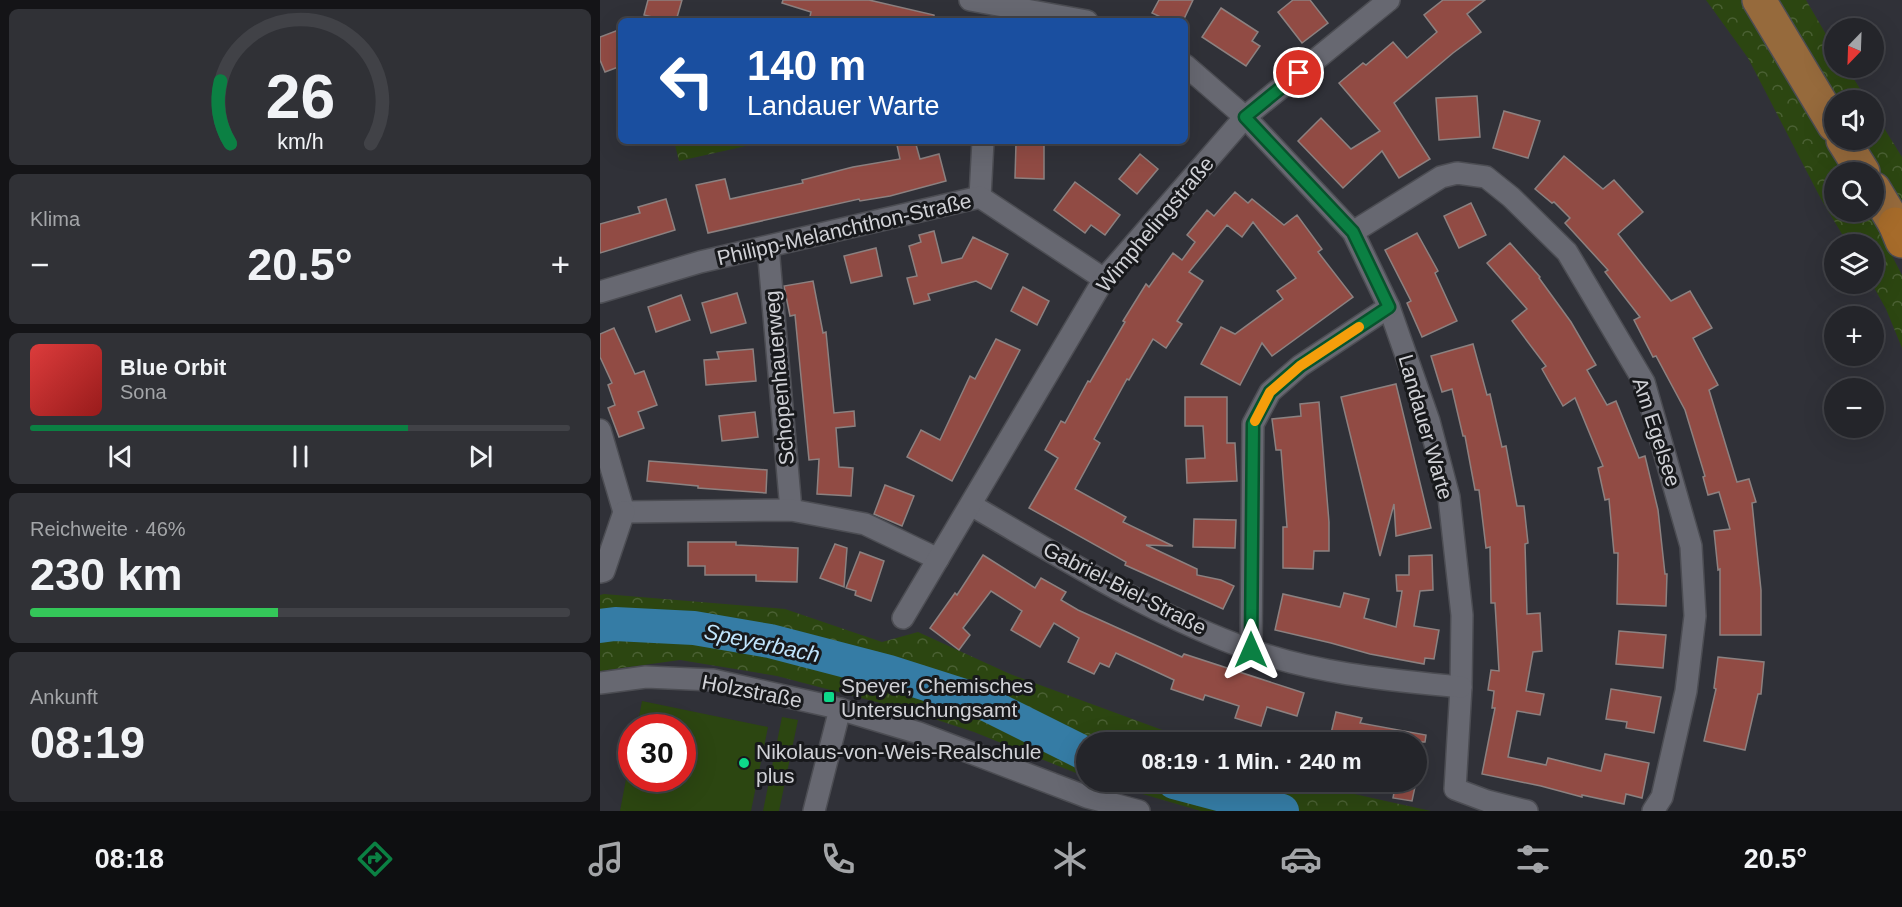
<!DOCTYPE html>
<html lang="de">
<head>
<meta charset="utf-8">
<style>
	:root { --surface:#24252a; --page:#303136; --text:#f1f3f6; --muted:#a3a5a8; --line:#414247; --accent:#0b8043 }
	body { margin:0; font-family:Helvetica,sans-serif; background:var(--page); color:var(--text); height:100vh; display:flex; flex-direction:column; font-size:22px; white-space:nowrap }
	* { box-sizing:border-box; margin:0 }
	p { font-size:20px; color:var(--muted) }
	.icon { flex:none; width:33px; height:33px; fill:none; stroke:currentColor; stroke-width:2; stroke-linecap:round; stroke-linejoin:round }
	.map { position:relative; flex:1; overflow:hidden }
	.details { display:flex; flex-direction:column; gap:9px; padding:9px; background:#141417; width:600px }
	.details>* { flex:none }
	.hud { position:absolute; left:18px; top:18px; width:570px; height:126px; border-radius:9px; box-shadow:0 6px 24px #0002,0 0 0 2px var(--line); background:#1a4fa0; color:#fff; overflow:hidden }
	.needle { width:39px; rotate:203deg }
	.buttons { position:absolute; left:1224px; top:18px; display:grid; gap:12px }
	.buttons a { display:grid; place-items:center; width:60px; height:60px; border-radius:50%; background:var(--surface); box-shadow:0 6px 24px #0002,0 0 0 2px var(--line); font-size:30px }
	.speed { position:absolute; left:18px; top:714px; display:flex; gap:12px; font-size:30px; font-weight:700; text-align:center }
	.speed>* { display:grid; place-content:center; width:78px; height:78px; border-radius:50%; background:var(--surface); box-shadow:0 6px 24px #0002,0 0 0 2px var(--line); line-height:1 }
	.speed .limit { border:9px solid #d22; background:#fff; color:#111 }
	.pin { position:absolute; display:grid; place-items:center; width:51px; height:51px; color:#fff; margin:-26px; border:3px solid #fff; border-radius:50%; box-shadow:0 2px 6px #0007 }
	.me { position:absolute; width:66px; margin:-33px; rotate:0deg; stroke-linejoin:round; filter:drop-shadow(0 0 4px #0008) }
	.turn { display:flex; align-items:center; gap:21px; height:126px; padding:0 30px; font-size:27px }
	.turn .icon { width:78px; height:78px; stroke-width:2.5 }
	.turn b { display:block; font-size:42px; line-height:51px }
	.big { font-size:45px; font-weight:600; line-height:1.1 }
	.details .card { flex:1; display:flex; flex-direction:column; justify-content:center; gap:9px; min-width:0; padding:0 21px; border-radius:9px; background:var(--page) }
	.details .dial { align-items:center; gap:0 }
	.dial svg { height:156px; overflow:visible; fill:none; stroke:var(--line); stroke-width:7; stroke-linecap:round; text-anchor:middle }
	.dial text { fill:var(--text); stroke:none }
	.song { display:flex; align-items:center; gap:18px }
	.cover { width:72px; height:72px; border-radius:9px; background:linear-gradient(135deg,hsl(0 70% 55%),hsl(0 70% 35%)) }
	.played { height:6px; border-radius:3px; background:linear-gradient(90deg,var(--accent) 70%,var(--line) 70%) }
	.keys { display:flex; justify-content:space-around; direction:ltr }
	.heat { display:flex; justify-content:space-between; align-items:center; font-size:33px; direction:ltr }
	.charge { height:9px; border-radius:4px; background:linear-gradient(90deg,#34c759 46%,var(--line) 0) }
	.trip { position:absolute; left:476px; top:732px; width:351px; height:60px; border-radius:30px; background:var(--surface); box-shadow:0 6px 24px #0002,0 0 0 2px var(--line); font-weight:600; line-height:60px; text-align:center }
	.menu { display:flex; height:96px; justify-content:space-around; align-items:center; background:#0e0f11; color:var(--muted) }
	.menu .icon { width:42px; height:42px }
	.menu .active { color:var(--accent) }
	.menu b { font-size:27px; color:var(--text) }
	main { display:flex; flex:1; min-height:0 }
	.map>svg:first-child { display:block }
	.forest { fill:url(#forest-crowns) }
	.garden { fill:#2c4611 }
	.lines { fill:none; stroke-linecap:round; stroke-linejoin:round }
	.river { stroke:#357ca5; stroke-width:34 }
	.building { fill:#914b44; stroke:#8c8180; stroke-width:1.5 }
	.minor-casing { stroke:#4c4d53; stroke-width:24 }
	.primary-casing { stroke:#4c4d53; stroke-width:36 }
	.trunk-casing { stroke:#4c4d53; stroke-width:36 }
	.minor { stroke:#676871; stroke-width:21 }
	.primary { stroke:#966a3c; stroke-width:33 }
	.trunk { stroke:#a66b2a; stroke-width:33 }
	.route-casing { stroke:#07532c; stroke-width:15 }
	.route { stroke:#0b8043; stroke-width:10 }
	.slow { stroke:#f59e0b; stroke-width:10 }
	.poi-dot { fill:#0dd98a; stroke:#18191c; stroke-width:2 }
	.labels { text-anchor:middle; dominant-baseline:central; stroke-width:6; stroke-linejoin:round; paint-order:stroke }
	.street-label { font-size:21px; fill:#d0d1d6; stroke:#18191c }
	.poi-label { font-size:21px; fill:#d0d1d6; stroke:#18191c; text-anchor:start }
	.water-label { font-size:22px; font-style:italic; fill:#c1e5fd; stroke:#18191c }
</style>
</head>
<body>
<main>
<section class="details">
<div class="card dial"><svg viewBox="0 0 100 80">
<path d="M14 69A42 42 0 1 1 86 69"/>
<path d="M14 69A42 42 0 0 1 9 37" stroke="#0b8043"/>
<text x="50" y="56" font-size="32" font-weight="700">26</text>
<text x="50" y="72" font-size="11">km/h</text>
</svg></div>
<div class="card"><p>Klima</p>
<div class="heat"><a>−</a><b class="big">20.5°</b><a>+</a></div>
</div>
<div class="card">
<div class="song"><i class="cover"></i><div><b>Blue Orbit</b><p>Sona</p></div></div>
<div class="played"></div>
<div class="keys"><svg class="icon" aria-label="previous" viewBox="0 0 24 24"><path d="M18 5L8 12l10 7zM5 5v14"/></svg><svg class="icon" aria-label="pause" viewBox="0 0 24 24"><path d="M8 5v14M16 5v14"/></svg><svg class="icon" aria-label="next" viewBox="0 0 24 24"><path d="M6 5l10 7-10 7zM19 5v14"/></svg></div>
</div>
<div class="card"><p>Reichweite · 46%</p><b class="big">230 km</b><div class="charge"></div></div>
<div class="card"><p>Ankunft</p><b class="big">08:19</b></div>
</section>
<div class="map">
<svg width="1302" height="811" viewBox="0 0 1302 811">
	<defs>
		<pattern id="forest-crowns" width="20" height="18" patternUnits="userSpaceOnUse" patternTransform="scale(1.5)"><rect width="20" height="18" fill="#2c4611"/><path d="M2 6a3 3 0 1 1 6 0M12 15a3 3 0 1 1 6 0" fill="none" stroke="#4a6033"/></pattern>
	</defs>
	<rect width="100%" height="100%" fill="#303138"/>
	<g class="forest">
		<path d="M1106,0h36l67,104 38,68h-13v40h35l33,63v73l-16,-39 -14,-25h2v-40h-26l-27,-45 -73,-141z"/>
		<path d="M1172,0h34l28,48v20h13l20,32h-33z"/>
		<path d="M1274,112l28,45v58l-46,-75h18z"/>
		<path d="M74,141h94l-89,20z"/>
		<path d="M4,594l181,15 97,33 36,-10 92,42 185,68h-109v35l-112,-45 -67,-22 -130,-34 -97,-16 -80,11v-76z"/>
		<path d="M501,782h199l131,29h-230z"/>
	</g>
	<g class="garden">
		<path d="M42,701l126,26 -17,84h-131l11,-58 1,25h50v-50l-45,-1z"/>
		<path d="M182,717l16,3 -19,91h-16z"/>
	</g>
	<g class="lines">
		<g class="river">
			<path d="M0,626l15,-2 79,4 76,13 119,31 91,29 106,53"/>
			<path d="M574,782l108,29"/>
		</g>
	</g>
	<g class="building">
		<path d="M48,0h34l-6,21h-8l-24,-6z"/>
		<path d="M183,0h86l65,15v6h-125l2,-9 -29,-9z"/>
		<path d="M559,0h34l-10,21h-14l-17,-8z"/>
		<path d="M693,0h17l18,23 -26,20 -24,-31z"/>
		<path d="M843,0h42l-18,14 14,18 -28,21 -59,50 36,56 -31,19 -17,-27 -39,37 -45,-47 23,-23 30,31 29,-18 -41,-48 24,-20 3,2 27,-23 14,16 30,-26 -13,-17z"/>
		<path d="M621,8l37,24 -6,9 8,5 -14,20 -44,-29z"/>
		<path d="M21,29v37l-16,6 -5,-12v-23z"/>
		<path d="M877,96l3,41 -41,3 -3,-42z"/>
		<path d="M904,111l36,10 -12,37 -35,-10z"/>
		<path d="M315,141l5,18 19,-5 7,27 -56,15 -30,5 -1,-2 -151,34 -12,-48 29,-6 5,20 73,-16 -1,-3 51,-13 47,-8 -3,-14z"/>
		<path d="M416,143h28v36l-29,-1z"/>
		<path d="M540,154l18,15 -21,25 -18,-15z"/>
		<path d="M964,156l39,33 11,-9 29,32 -25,22 53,67 19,-10 22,37 -19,10 25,47 -9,5 28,92 12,-3 7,23 -4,1 9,87v45h-41v-66l-2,1 -4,-39 16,-2 -11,-37 -11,3 -5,-18 2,-1 -20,-66 -29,-54 -3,1 -19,-37 6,-3 -35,-45 3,-2 -43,-47 5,-5 -16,-16 -2,1 -17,-14z"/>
		<path d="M475,182l45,33 -15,20 -14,-10 -6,8 -31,-23z"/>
		<path d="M635,192l13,11 4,-4 32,26 13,-10 25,34 -4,3 35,45 -81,59 -10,-13 -22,42 -39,-21 20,-37 14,7 48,-35 -6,-8 19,-13 -43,-56 -11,15 -15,-12 -38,47 14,9 -26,40 5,3 -16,24 -13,-9 -24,41 -2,-1 -33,60 6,4 -25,46 51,28 -3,5 50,24 -27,-1 51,24v6l24,5 13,6 -11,23 -98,-44 1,-3 -97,-54 29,-50 -13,-8 16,-29 4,2 23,-42 2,1 35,-60 -2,-1 23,-37 3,3 24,-34 9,7 13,-18 -8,-7 20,-25 7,6z"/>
		<path d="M66,199l9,31 -75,23v-29l40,-11 -2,-6z"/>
		<path d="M871,203l15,32 -27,13 -15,-32z"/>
		<path d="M334,231l8,32 20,-5 11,-21 35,17 -17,35 -15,-8 -48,13 2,6 -16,4 -7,-26 10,-2 -8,-30 12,-4 -2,-7z"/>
		<path d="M817,233l21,38 -3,2 22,48 -35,16 -15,-34 4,-2 -26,-51z"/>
		<path d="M910,243l30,34 -1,1 32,44 25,43 -9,5 20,35 9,-4 23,57 6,-2 13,54 7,64h2l-1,32 -49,-2 1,-51h-4l-5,-54 -4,1 -7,-32 5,-2 -28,-68 -12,8 -21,-37 4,-3 -34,-45 15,-12 -40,-46z"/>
		<path d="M276,248l6,28 -31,7 -7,-27z"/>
		<path d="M213,281l10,52 3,-1 8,81 20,-2 1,15 -19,2 3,39 14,1 -2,28 -34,-2 2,-35 -10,1 -14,-145 -5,1 -6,-30z"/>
		<path d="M423,287l26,14 -12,24 -26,-14z"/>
		<path d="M137,293l9,30 -35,10 -9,-30z"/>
		<path d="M81,295l9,25 -34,12 -8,-25z"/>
		<path d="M14,328l21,46 9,-3 13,34 -19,7 6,16 -25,9 -11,-29 7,-3 -7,-20 4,-2 -12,-26v-23z"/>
		<path d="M396,339l24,11 -68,131 -45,-24 14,-27 19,10 30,-64 5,3z"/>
		<path d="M873,344l14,51 3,-1 12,53 4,-1 11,60h7l4,37 -3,1 2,70 13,-1 2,38 -9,1 -7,39 18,3 -4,21 -23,-4 -9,46 38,8 2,-7 53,13 4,-17 44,9 -7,35 -16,-4 -2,10 -42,-9v2l-41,-11 -59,-12 13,-66h-3l2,-17 -6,-1 3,-20 8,1 -4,-68h-4l-1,-56 -4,1 -7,-58h-4l-10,-54h-2l-11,-47 -10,3 -11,-36z"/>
		<path d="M153,349l3,32 -50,4 -2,-25 15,-1 -2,-7z"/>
		<path d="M796,384l35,144 -35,8 -2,-32 -14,52 -39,-159z"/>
		<path d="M585,397h42v46h8l2,38 -50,2 -1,-24 19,-1 -2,-32h-18z"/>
		<path d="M719,402l10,120v29h-15l-1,18 -30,-1v-41h4l-6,-77h-5l-4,-31 29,-3 -1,-12z"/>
		<path d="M155,412l3,25 -36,4 -3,-25z"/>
		<path d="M49,461l118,9 -1,23 -68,-5v-2l-51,-5z"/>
		<path d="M285,485l29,11 -12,30 -28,-12z"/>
		<path d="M594,519l42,1 -1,28 -42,-1z"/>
		<path d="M88,542h48v3l62,3 -1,34 -41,-1v-6h-51v-9h-17z"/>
		<path d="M235,544l12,4 -3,39 -24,-9z"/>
		<path d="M260,552l24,9 -13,40 -16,-6 1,-4 -10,-3z"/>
		<path d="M383,555l52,33 6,-10 25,14 -5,8 17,10 104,47 2,-3 120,39 -7,23 -30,-9 -6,19 -26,-8 4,-12 -34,-11 -2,5 -32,-11 3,-9 -58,-27 -7,14 -9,-4 -6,11 -26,-12 11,-24 -25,-15 -14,24 -29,-17 11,-19 -31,-20 -28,37 7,7 -11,15 -29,-22 25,-35 2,2z"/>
		<path d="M832,555l1,35 -13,1 -6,35 25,4 -5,29 -9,-1 -1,6 -54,-10 -39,-11 -56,-13 8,-36 57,13 4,-14 25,6 -5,19 32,9 6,-36h-5l-1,-16h13v-19z"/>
		<path d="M1019,631l47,4 -3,33 -47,-4z"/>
		<path d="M1118,657l46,5 -3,32h-3l-13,56 -41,-9 12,-52 -2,-1z"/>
		<path d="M1011,689l50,8 -7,36 -28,-5 1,-6 -21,-3z"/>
		<path d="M736,712l26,6 -2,5 66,12 -1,7h-96z"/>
		<path d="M796,782h20l-4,19 -19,-3z"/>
	</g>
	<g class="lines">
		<defs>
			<g id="minor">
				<path d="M370,0l117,21"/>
				<path d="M585,65l60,52 108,115 36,75 40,114 20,76 13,118 -1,72 -6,102 32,12 40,10"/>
				<path d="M380,197l3,-56"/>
				<path d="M753,232l88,-55 16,-4 29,4 25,20 56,55 77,130 47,164 4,70 -9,75 -24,106 -9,14"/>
				<path d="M168,247l23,263"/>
				<path d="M0,292l100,-30 280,-65 124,82"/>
				<path d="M0,430l24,82"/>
				<path d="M371,505c90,52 181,110 280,145 67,24 140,30 210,37"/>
				<path d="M24,512l167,-2 74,14 73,35"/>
				<path d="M0,572l4,-1 20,-59"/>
				<path d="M303,618l201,-339 141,-162 144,-117"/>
				<path d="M651,650l2,-226 17,-32 30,-26 89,-59"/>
				<path d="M0,683l46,-6 67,3 116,26 90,27 168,64 52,14"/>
				<path d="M214,811l26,-102"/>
			</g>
			<g id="primary">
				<path d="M1159,0l75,125"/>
				<path d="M1243,140l20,32"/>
				<path d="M1274,189l21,35"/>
			</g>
			<path id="trunk" d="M1295,224l7,17"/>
		</defs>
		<use href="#minor" class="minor-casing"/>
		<use href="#primary" class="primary-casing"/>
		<use href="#trunk" class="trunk-casing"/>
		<use href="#minor" class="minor"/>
		<use href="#primary" class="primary"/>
		<use href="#trunk" class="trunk"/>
	</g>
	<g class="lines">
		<defs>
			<path id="route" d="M651,650l2,-226 17,-32 30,-26 89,-59 -36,-75 -108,-115 54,-44"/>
		</defs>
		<use href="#route" class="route-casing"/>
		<use href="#route" class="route"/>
		<path class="slow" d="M655,421l15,-29 30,-26 59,-39"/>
	</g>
	<g class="poi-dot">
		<rect x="223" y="691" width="12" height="12" rx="3"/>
		<circle cx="144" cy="763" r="6"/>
	</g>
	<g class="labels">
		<g class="street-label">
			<text transform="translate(555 224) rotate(-50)">Wimphelingstraße</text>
			<text transform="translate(244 229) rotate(-13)">Philipp-Melanchthon-Straße</text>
			<text transform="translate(179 378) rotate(-95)">Schopenhauerweg</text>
			<text transform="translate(826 427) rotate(74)">Landauer Warte</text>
			<text transform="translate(1057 432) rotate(72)">Am Egelsee</text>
			<text transform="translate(525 588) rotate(27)">Gabriel-Biel-Straße</text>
			<text transform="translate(152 691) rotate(11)">Holzstraße</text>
		</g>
		<g class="poi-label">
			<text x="241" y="685">Speyer, Chemisches<tspan x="241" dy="24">Untersuchungsamt</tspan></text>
			<text x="156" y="751">Nikolaus-von-Weis-Realschule<tspan x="156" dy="24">plus</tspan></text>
		</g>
		<g class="water-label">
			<text transform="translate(162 643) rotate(12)">Speyerbach</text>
		</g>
	</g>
</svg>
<div class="buttons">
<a><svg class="needle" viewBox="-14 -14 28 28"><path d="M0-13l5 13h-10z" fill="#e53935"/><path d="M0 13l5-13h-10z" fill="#a3a5a8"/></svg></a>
<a><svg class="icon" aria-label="sound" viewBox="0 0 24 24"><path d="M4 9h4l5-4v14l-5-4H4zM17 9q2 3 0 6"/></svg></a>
<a><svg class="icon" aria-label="search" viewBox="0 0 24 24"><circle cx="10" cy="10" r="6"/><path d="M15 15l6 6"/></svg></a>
<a><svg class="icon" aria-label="layers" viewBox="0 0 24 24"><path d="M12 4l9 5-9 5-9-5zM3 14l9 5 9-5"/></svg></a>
<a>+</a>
<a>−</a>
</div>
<div class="speed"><div class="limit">30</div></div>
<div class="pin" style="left:699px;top:73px;background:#d93025"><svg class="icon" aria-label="arrive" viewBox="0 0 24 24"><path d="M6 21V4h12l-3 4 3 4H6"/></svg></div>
<svg class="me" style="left:651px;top:650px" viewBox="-20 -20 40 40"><path d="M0-17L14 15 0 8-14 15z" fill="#0b8043" stroke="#fff" stroke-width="4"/></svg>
<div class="trip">08:19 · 1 Min. · 240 m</div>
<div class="hud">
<div class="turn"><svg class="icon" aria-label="left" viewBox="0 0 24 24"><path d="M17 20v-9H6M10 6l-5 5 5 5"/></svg><div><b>140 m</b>Landauer Warte</div></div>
</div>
</div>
</main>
<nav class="menu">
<b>08:18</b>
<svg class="icon active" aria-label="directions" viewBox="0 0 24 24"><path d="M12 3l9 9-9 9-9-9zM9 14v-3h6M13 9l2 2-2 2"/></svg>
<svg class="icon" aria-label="music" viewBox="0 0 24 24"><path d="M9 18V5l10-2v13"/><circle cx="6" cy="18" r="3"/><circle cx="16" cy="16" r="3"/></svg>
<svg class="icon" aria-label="phone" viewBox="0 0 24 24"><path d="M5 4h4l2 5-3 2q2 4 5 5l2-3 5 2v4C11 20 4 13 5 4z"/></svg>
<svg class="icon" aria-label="climate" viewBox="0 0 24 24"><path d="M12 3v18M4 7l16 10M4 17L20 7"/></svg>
<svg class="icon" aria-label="car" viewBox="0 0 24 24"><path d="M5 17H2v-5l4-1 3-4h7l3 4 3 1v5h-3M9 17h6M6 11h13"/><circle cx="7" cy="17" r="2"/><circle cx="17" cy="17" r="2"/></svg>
<svg class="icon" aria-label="filters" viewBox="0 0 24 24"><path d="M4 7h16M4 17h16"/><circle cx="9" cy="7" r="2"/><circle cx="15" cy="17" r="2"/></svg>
<b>20.5°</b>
</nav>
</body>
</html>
